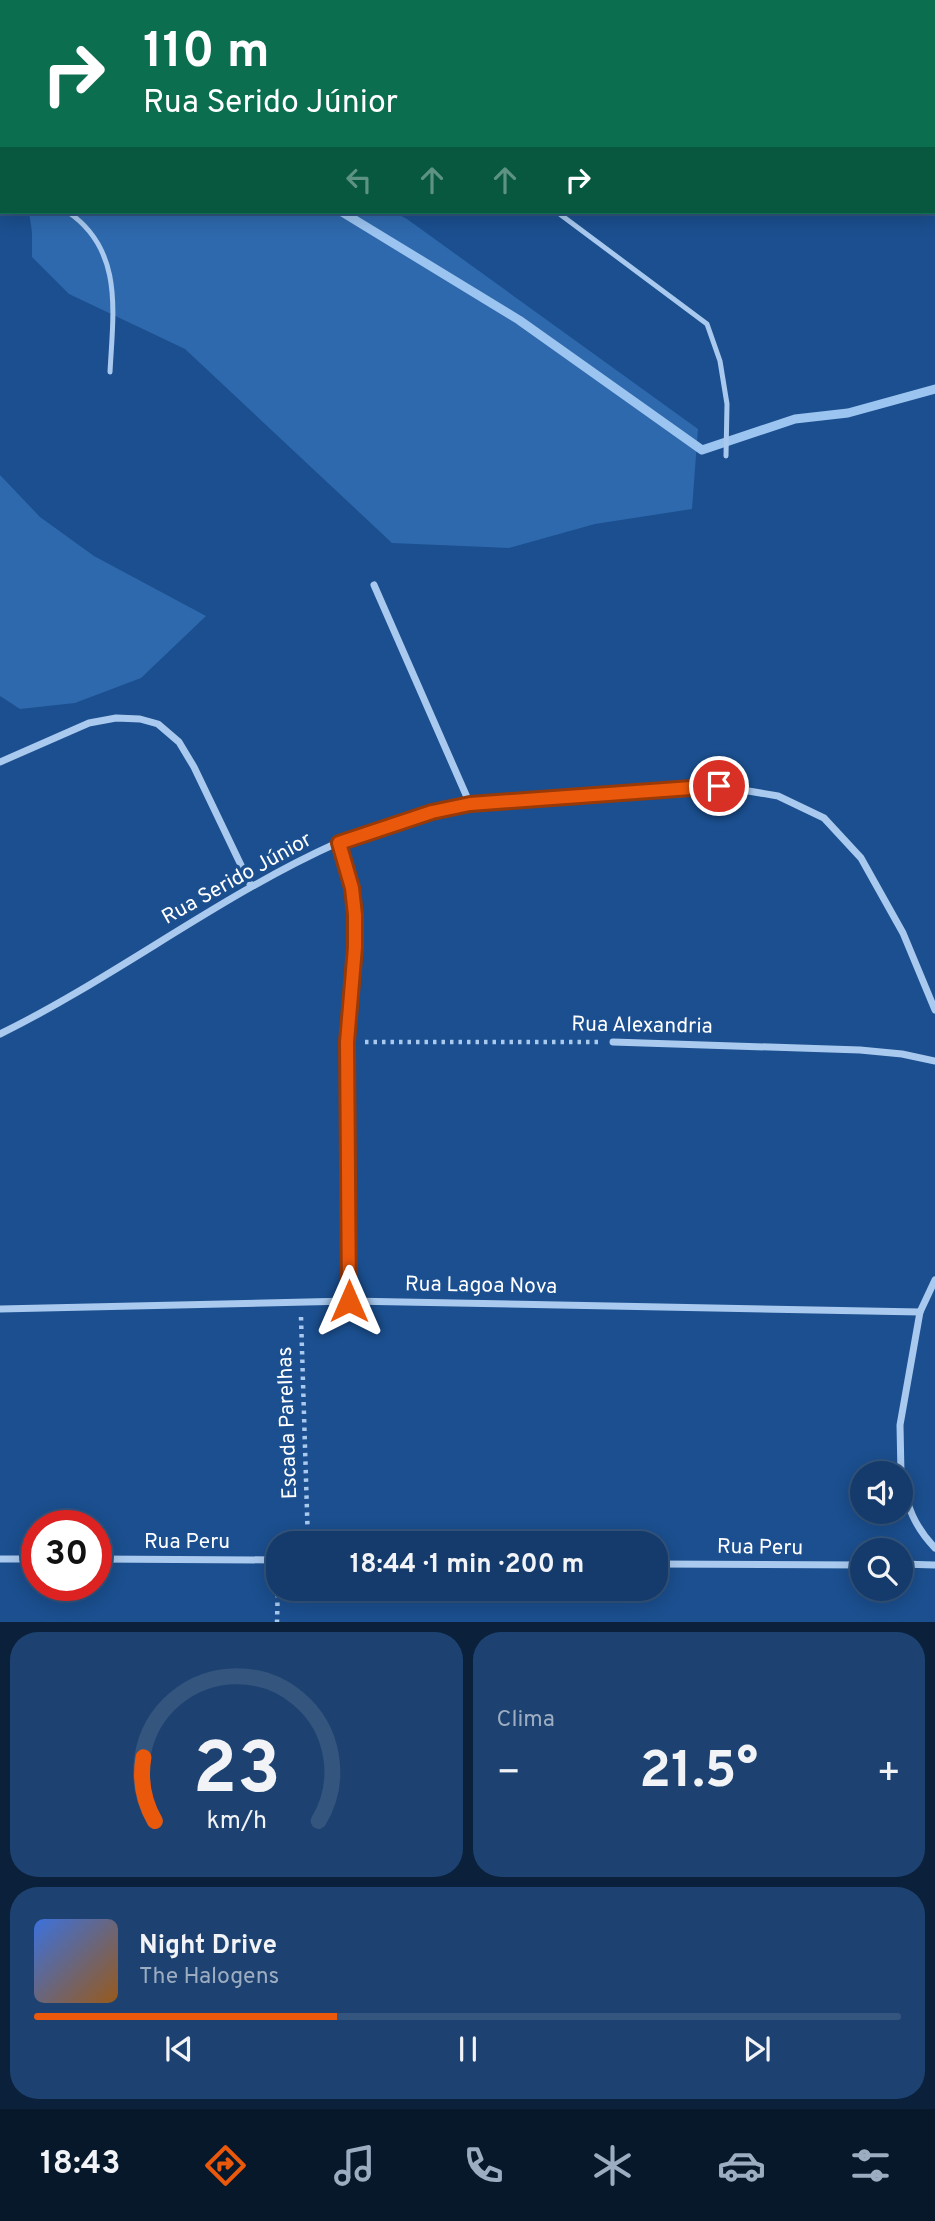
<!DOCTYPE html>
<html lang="pt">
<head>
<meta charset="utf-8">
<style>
	:root { --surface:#143b6b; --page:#1d4271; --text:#f1f3f6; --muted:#9dadc1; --line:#33557e; --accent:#ea580c }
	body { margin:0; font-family:Overpass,sans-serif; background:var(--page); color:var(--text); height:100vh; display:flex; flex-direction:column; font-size:26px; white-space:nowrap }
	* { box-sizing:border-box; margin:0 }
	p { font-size:23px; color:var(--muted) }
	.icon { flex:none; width:38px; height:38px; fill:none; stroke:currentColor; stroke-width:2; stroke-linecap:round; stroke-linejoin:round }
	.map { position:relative; height:1622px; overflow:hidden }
	.panel { display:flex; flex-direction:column; gap:10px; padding:10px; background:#0b203b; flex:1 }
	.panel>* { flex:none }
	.top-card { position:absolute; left:0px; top:0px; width:936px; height:214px; box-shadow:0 4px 18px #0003,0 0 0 2px var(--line); background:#0b6e4f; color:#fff; overflow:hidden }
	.controls { position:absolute; left:850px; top:1461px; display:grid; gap:14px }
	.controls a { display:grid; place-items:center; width:63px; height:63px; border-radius:50%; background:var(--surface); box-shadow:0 4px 18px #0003,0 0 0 2px var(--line); font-size:35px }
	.speed { position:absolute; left:21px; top:1510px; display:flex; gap:14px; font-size:35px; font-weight:700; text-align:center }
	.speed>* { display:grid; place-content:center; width:91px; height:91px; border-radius:50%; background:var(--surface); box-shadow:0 4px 18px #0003,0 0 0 2px var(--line); line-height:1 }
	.speed .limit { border:10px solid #d22; background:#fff; color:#111 }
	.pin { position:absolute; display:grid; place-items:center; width:60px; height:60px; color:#fff; margin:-30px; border:4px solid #fff; border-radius:50%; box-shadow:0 2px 7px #0007 }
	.me { position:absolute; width:77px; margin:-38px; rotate:0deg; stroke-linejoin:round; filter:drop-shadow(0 0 5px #0008) }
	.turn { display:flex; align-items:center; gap:24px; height:147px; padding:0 28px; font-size:32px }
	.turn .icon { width:91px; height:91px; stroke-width:2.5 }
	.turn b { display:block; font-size:49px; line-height:60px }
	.lanes { display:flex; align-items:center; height:66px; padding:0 28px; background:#0003; justify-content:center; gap:35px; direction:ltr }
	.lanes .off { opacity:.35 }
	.big { font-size:52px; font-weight:700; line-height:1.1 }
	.panel .card { flex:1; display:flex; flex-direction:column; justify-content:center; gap:10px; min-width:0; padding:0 24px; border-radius:28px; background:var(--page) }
	.panel .dial { align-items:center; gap:0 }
	.dial svg { height:182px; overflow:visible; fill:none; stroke:var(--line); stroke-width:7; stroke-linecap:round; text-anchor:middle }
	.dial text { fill:var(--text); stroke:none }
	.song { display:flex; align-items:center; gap:21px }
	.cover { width:84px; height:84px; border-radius:10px; background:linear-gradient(135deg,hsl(220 70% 55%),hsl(30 70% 35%)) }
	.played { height:7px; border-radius:4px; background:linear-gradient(90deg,var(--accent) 35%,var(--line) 35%) }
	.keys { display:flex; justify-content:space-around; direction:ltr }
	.heat { display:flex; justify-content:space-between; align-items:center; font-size:38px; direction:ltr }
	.panel .tiles { flex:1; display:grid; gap:10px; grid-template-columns:1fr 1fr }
	.card:last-child { grid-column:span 2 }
	.trip { position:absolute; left:266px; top:1531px; width:402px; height:70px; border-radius:28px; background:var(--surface); box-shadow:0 4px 18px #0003,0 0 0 2px var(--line); font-weight:700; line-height:70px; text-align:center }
	.dock { display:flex; height:112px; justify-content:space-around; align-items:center; background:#08182b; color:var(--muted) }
	.dock .icon { width:49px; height:49px }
	.dock .on { color:var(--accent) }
	.dock b { font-size:32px; color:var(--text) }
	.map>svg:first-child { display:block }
	.green { fill:#2e69ad }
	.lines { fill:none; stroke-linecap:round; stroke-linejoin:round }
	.stream { stroke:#9cc4f0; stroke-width:9 }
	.path { stroke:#a9c9ee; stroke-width:4.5; stroke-dasharray:3.5 5; stroke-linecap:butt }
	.service { stroke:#a9c9ee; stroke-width:5 }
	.minor { stroke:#a9c9ee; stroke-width:7 }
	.route-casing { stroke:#983908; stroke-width:18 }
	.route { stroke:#ea580c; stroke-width:12 }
	.labels { text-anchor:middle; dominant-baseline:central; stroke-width:7; stroke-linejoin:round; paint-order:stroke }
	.street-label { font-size:21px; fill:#fff; stroke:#1b4f8f }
</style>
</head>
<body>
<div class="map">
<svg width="935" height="1623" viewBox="0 0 935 1623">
	<rect width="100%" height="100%" fill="#1b4f8f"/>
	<g class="green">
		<path d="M29,212h365l13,7 291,210 -6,80 -97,15 -86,24 -117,-5 -207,-194 -116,-55 -37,-37v-25z"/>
		<path d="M0,475l40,42 54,39 112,60 -65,62 -66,25 -55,6 -20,-13z"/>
	</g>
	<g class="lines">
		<g class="stream">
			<path d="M0,67l2,1"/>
			<path d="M342,212l177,108 183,130 93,-31 53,-6 87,-24"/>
		</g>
		<g class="path">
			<path d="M365,1042h233"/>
			<path d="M301,1317l7,227"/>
			<path d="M277,1623l1,-45"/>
		</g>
		<g class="service">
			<path d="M0,24l2,1"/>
			<path d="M0,166l2,2"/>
			<path d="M68,212c56,38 45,101 42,160"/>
			<path d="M557,212l150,112 13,37 7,43 -1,52"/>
		</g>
		<g class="minor">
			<path d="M813,0l2,2"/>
			<path d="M934,111l1,1"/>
			<path d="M374,585l96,219"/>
			<path d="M0,762l89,-39 27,-5 24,1 18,5 21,18 15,25 57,119"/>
			<path d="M339,843l13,45 3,27v32l-8,95 2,259"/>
			<path d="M0,1034c116,-57 219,-138 337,-191 42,-18 88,-30 133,-39l249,-18 59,10 46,22 37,40 42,75 32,77"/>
			<path d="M613,1042l247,8 42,4 33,7"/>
			<path d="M0,1309l349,-8 571,11"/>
			<path d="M901,1474l-1,-49 20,-113 15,-32"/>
			<path d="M901,1477c6,29 13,49 34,71"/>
			<path d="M0,1559h37"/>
			<path d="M96,1559l182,1"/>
			<path d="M656,1564l207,1"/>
			<path d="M901,1564l34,1"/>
		</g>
	</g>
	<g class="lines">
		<defs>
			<path id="route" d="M349,1301l-2,-259 8,-95v-32l-3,-27 -13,-45 93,-31 38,-8 249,-18"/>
		</defs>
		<use href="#route" class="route-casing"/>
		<use href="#route" class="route"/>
	</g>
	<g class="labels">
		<g class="street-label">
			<text transform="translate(237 879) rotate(-29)">Rua Serido Júnior</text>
			<text transform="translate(642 1026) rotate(1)">Rua Alexandria</text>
			<text transform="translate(481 1286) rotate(1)">Rua Lagoa Nova</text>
			<text transform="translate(288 1423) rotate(-92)">Escada Parelhas</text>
			<text x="187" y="1542">Rua Peru</text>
			<text transform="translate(760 1548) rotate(1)">Rua Peru</text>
		</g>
	</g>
</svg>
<div class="controls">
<a><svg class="icon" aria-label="sound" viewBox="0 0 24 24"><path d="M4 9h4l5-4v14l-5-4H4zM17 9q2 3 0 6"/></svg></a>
<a><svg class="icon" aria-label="search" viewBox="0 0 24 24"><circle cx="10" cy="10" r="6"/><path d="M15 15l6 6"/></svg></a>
</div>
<div class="speed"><div class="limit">30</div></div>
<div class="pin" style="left:719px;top:786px;background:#d93025"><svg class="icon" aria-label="arrive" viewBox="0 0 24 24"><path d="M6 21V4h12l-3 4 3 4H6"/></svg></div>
<svg class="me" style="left:349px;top:1301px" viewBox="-20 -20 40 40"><path d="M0-17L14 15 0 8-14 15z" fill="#ea580c" stroke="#fff" stroke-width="4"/></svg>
<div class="trip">18:44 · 1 min · 200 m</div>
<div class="top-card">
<div class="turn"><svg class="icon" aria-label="right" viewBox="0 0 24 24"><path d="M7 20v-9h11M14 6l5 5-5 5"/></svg><div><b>110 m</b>Rua Serido Júnior</div></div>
<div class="lanes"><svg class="icon off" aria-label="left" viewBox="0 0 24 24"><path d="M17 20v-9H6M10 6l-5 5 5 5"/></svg><svg class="icon off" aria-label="ahead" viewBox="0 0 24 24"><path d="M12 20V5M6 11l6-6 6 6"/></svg><svg class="icon off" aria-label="ahead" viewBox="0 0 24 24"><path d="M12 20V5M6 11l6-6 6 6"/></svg><svg class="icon" aria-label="right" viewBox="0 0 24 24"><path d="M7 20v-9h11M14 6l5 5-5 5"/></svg></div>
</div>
</div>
<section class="panel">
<div class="tiles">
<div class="card dial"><svg viewBox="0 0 100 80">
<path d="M14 69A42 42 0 1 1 86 69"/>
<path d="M14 69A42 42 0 0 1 9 41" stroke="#ea580c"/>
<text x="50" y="56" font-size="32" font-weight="700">23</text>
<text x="50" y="72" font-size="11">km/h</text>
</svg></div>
<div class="card"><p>Clima</p>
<div class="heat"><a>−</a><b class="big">21.5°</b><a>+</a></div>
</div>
<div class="card">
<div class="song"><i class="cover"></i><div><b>Night Drive</b><p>The Halogens</p></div></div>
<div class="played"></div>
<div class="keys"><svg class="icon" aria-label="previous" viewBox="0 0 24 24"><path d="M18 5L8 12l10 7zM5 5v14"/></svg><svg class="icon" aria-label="pause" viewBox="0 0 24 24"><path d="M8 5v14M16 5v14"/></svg><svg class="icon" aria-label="next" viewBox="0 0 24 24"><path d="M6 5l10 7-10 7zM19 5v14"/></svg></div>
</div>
</div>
</section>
<nav class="dock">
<b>18:43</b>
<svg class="icon on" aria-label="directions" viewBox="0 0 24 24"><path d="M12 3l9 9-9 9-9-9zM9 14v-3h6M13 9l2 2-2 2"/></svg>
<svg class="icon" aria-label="music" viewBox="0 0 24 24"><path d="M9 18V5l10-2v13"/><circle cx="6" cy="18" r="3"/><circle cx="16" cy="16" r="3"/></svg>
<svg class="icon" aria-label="phone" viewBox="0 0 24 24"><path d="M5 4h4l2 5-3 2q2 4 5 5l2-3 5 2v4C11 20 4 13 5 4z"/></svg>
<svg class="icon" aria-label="climate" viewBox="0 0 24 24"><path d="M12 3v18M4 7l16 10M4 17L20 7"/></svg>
<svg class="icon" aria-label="car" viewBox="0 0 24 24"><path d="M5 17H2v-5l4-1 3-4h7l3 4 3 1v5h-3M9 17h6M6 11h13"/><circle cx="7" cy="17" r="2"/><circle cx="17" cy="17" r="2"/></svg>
<svg class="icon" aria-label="filters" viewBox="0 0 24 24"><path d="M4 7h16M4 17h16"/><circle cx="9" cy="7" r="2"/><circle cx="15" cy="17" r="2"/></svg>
</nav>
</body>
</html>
